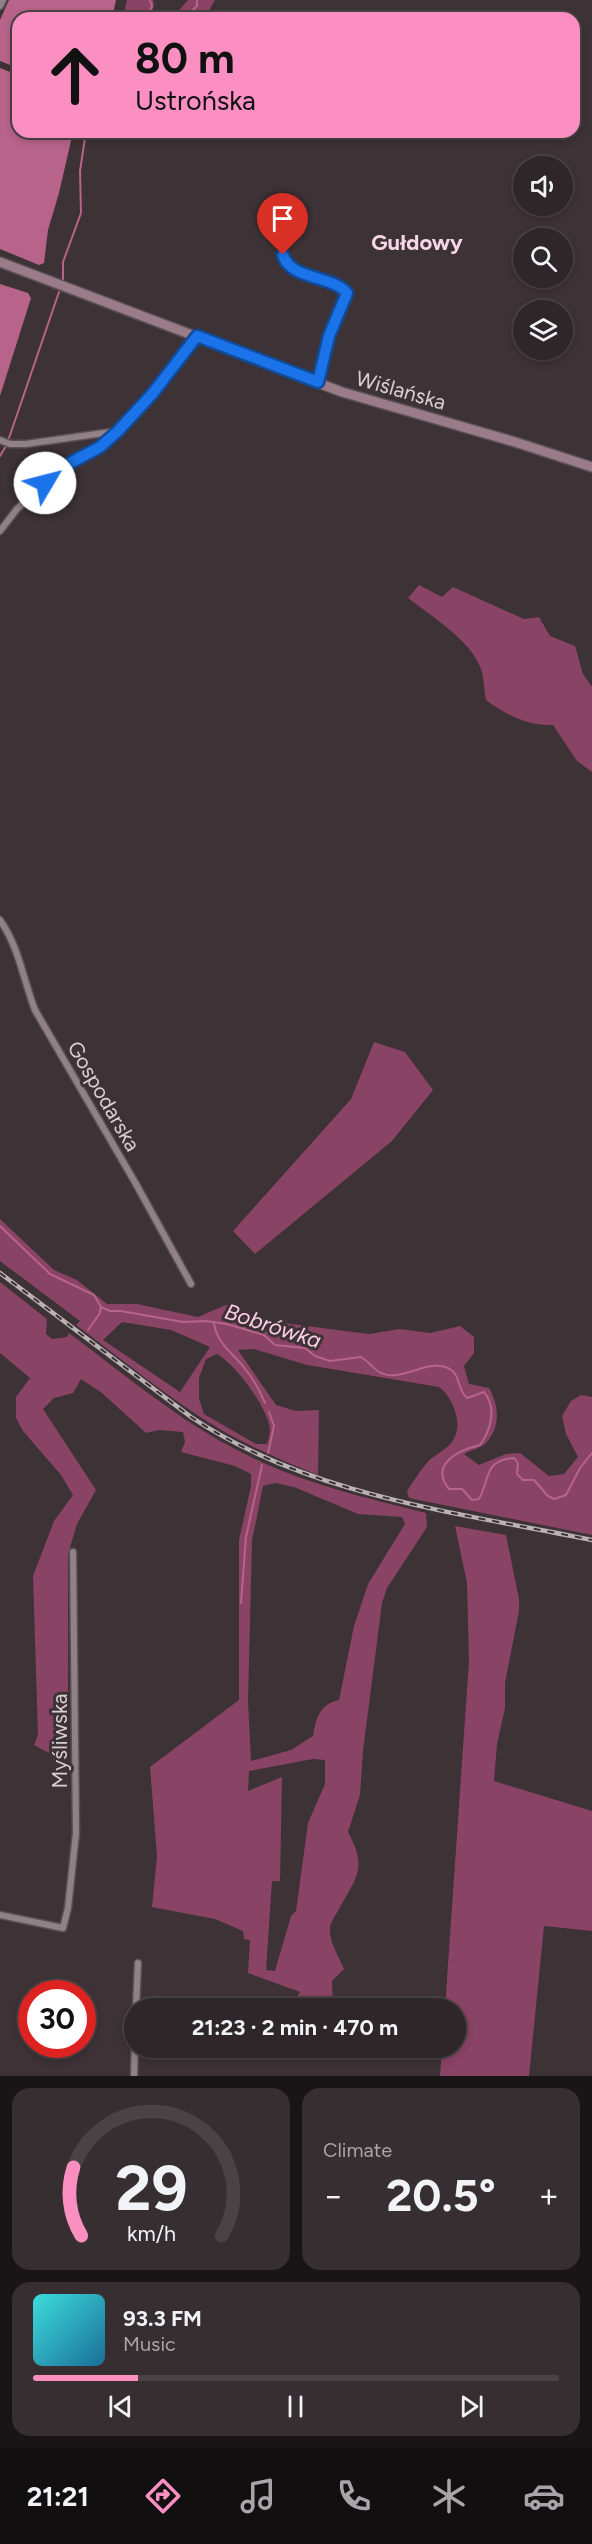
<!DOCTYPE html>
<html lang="en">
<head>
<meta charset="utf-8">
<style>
	:root { --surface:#2e2628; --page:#362e30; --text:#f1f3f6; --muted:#a7a5a8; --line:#494345; --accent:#fc8fc1 }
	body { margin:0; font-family:Figtree,sans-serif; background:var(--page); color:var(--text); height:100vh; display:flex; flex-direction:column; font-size:22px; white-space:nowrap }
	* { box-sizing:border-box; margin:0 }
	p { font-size:20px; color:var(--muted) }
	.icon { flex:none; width:33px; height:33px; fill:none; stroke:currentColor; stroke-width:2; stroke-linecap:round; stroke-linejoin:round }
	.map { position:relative; height:2076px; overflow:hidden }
	.panel { display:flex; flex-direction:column; gap:12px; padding:12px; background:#191516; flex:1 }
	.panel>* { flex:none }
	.guide { position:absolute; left:12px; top:12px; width:568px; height:126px; border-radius:18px; box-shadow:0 3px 9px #0003,0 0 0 2px var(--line); background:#fc8fc1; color:#111; overflow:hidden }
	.tools { position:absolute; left:513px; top:156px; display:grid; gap:12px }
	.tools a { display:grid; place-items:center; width:60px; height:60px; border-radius:50%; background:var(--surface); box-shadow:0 3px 9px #0003,0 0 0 2px var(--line); font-size:30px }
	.speed { position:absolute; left:18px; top:1980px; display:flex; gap:12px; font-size:30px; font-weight:700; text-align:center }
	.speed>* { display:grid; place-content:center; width:78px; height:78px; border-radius:50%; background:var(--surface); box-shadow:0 3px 9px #0003,0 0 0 2px var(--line); line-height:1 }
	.speed .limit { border:9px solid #d22; background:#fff; color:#111 }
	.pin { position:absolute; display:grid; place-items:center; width:51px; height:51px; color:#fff; margin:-62px -26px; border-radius:50% 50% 50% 0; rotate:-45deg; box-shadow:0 0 6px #0007 }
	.pin .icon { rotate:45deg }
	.me { position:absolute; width:66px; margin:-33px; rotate:53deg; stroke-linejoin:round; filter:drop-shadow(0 0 4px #0008) }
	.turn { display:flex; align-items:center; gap:21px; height:126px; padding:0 24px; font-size:27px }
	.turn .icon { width:78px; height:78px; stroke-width:2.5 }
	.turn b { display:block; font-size:42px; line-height:51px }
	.big { font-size:45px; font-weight:700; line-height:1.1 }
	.panel .card { flex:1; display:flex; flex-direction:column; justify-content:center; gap:9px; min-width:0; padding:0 21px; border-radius:18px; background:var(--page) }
	.panel .dial { align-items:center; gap:0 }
	.dial svg { height:156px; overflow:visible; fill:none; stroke:var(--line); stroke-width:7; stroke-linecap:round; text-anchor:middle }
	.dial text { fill:var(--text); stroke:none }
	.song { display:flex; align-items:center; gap:18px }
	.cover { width:72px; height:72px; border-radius:9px; background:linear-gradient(135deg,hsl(180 70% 55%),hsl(200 70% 35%)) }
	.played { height:6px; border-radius:3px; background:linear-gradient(90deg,var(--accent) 20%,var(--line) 20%) }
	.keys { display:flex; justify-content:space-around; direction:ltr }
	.heat { display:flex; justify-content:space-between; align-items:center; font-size:33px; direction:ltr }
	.panel .tiles { flex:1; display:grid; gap:12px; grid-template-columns:1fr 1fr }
	.card:last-child { grid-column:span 2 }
	.trip { position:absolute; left:124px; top:1998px; width:342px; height:60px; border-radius:30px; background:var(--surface); box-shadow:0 3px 9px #0003,0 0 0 2px var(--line); font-weight:700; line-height:60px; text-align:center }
	.tab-bar { display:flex; height:96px; justify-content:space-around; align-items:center; background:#120f10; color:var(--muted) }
	.tab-bar .icon { width:42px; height:42px }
	.tab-bar .current { color:var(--accent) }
	.tab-bar b { font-size:27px; color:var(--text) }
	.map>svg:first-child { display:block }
	.green { fill:#894364; fill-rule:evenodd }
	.water { fill:#b8638a }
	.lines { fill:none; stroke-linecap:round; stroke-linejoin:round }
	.stream { stroke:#b8638a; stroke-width:2 }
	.street-casing { stroke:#5a5054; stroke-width:9 }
	.secondary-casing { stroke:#5a5054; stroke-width:12 }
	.street { stroke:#8f8186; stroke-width:6 }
	.secondary { stroke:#9a7c88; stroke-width:9 }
	.rail-casing { stroke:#bab2b5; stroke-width:4.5 }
	.rail { stroke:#3d3236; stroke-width:2; stroke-dasharray:7; stroke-linecap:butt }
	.route-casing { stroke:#114b97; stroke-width:15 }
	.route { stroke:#1a73e8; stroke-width:10 }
	.labels { text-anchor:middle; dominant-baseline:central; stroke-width:6; stroke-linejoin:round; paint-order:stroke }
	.street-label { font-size:21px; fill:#d7d0d3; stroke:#3d3236 }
	.neighbourhood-label { font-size:22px; font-weight:bold; fill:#f7d7e4; stroke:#3d3236 }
	.water-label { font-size:22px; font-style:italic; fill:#ffcfe2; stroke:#3d3236 }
</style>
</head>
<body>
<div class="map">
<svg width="592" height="2076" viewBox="0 0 592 2076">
	<rect width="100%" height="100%" fill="#3d3236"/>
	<g class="green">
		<path d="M127,0h26l1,4 -3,14h-28z"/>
		<path d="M188,0h27l-10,18h-33z"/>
		<path d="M419,585l23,12 11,-10 71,32 15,-2 11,19 25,10 8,28 9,13v85l-15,-11 -24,-36c-24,1 -47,-10 -67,-25 -2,-9 -2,-19 -4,-28 -8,-30 -51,-56 -74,-74z"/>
		<path d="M374,1042l31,10 28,38 -41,51 -137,113 -22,-23 118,-132z"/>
		<path d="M0,1219l54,51 23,10 30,24h30l61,13 28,-12 34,15 109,14 31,-5 30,4 30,-7 14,11v16l-10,13 5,18 20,4c10,17 12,39 -3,55 -5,5 -15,7 -22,11l15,11 27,-11 14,-1 29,23 15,-2 14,-17 -12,-23 -4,-18 9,-15 10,-6 11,2v138l-183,-37 -2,-7c6,-9 12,-19 19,-27 7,-9 19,-13 26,-22 12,-16 2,-44 -13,-55l-132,-22 -53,-16 -16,1 38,55 20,6 23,-1 -1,65c-34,-14 -68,-28 -100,-47 -50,-30 -95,-68 -142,-103l4,-4 -80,-60zM122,1322l49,8 39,17 -30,45 -77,-52zM217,1354c18,10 52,55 53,76 0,4 -2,10 -3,14h-11l-52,-30 -5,-15v-21l7,-19z"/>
		<path d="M0,1282l47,37 -1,15 6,5 15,-2 2,-4c55,41 109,87 170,118 59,31 123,46 187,62l1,14 -40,61 -5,15 -19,148 -3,44 -12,37c19,36 10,43 -9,77 -3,6 -9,13 -9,20 -1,13 9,28 14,40l-12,12 1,27h-43l10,-16 -52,-19 2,-33 -6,-1 -1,-8 -28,-12 -63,-12 5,-51 -7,-89 89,-67v-160l12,-54v-12l-16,-8 -54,-14 4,-10 -2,-10 -24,-2 -13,3 -44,-40 -21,-14 -8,14 -19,5 -11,11 53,81 -19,34 -9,30v204l-21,-6 -13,-7 4,-10 -5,-159 21,-55 19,-26 -12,-20 -38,-44 -7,-13v-21l14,-19 -30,-25zM275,1483l19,4 64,27 44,3 3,7 -37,60 -14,42 -15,74c-20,4 -23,19 -26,36l-22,14 -40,11 -3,-59 4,-161 11,-55zM313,1759l12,1v24l-17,39 -12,88 -5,5 -16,55 -9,-1 6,-89h8l2,-104 -34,14 1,-20z"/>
		<path d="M455,1526l51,9 13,64v12l-14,72v25l-8,36 -3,37 98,30v120l-48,-5 -15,150h-89l2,-28h14v-40h-11l24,-347 -2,-78z"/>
	</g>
	<g class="water">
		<path d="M9,0h107l-4,18h-94v50l-18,-7v-41z"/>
		<path d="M0,68l18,7v57h55l-14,61 -11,37 -4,33 -5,2 -39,-16z"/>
		<path d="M0,284l28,9 3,5 -31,98z"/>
	</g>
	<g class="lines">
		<g class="stream">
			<path d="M147,18l5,-12 -2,-6"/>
			<path d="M185,18l12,-12v-6"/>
			<path d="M63,280v-18l18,-49 -1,-42 5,-33 9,-2 2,-4"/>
			<path d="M9,438l50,-146"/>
			<path d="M0,456l6,-10"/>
			<path d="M0,1226l50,48 44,21 7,12 9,4h11l62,11 23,-1 21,3 37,11 11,10 30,3 10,8 15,5 31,-4c7,4 12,11 18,15 21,12 48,-14 69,-4 13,6 9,22 19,30l17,-6c13,15 7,38 -4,53 -21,5 -51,19 -31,44h13l10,11 7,-1c11,-19 4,-39 35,-41l4,5 -1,11 6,6h11l14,16 6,3 12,-4 14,-27 12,-15"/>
			<path d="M214,1324c4,21 19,29 32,46 8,10 14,21 19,33"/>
			<path d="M88,1330l12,-17 1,-6"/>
			<path d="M268,1453l6,-27 -5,-14"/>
			<path d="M241,1603l5,-66 16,-72"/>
		</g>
		<defs>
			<g id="street">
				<path d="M0,6l3,-6"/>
				<path d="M283,255c7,23 49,20 64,38l-18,42 -11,47"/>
				<path d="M0,440l10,4h16l92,-13 35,-38 44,-57"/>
				<path d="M0,531l17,-22 28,-26 27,-21 28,-15 17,-16"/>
				<path d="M0,920c19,27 23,59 35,90l101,174 55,100"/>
				<path d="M0,1915l63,13 5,-20 8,-75 -3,-281"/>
				<path d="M136,2008l2,-45"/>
				<path d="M134,2076l1,-35"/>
			</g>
			<path id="secondary" d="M0,262l342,130 173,50 77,25"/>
		</defs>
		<use href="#street" class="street-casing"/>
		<use href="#secondary" class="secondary-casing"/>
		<use href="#street" class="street"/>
		<use href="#secondary" class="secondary"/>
		<defs>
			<path id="rail" d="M0,1273l191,144c119,79 264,95 401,123"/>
		</defs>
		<use href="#rail" class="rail-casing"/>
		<use href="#rail" class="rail"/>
	</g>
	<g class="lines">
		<defs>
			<path id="route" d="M45,483l27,-21 28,-15 18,-16 35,-38 44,-57 121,46 11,-46 18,-43c-15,-18 -57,-13 -64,-38"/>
		</defs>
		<use href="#route" class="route-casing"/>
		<use href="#route" class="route"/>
	</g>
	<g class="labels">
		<g class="street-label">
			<text transform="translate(401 390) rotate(16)">Wiślańska</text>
			<text transform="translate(104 1096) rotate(60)">Gospodarska</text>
			<text transform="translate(59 1741) rotate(-90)">Myśliwska</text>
		</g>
		<g class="neighbourhood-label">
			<text x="417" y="242">Gułdowy</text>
		</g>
		<g class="water-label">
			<text transform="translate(273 1326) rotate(18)">Bobrówka</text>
		</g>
	</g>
</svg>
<div class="tools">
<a><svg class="icon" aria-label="sound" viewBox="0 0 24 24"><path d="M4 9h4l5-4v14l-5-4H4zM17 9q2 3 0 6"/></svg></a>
<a><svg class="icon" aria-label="search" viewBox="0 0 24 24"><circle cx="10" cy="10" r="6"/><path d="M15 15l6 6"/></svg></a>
<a><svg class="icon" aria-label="layers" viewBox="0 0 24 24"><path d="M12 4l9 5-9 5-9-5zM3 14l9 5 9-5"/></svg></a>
</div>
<div class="speed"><div class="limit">30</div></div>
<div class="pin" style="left:283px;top:255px;background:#d93025"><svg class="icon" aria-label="arrive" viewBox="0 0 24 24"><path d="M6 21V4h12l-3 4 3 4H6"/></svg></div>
<svg class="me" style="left:45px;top:483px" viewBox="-20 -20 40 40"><circle r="19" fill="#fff"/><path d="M0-13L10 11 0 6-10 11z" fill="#1a73e8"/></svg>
<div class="trip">21:23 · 2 min · 470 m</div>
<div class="guide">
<div class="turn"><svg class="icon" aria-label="ahead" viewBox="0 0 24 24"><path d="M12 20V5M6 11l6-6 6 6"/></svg><div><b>80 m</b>Ustrońska</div></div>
</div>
</div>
<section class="panel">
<div class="tiles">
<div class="card dial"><svg viewBox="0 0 100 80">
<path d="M14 69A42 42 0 1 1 86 69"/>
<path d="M14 69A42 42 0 0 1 10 34" stroke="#fc8fc1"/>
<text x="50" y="56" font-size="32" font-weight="700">29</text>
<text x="50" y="72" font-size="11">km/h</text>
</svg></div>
<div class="card"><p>Climate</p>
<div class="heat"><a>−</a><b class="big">20.5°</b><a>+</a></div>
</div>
<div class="card">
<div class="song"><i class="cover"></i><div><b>93.3 FM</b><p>Music</p></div></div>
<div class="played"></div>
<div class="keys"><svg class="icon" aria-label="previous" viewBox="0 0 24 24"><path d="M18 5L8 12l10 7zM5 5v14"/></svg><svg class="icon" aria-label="pause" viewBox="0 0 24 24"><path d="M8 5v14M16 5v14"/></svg><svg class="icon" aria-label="next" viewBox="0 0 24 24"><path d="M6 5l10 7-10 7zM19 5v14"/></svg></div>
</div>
</div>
</section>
<nav class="tab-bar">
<b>21:21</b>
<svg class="icon current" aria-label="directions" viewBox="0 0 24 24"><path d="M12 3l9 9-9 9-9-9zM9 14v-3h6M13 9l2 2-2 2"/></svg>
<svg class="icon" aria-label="music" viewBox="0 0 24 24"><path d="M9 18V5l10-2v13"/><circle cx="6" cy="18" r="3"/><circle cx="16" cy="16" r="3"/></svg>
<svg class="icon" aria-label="phone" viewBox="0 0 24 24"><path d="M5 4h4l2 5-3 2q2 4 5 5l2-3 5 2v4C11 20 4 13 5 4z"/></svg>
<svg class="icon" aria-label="climate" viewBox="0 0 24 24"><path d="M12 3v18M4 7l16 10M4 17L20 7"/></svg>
<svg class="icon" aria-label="car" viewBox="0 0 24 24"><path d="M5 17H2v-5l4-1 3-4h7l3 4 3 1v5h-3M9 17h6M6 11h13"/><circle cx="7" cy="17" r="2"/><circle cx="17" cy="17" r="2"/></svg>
</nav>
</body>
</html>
